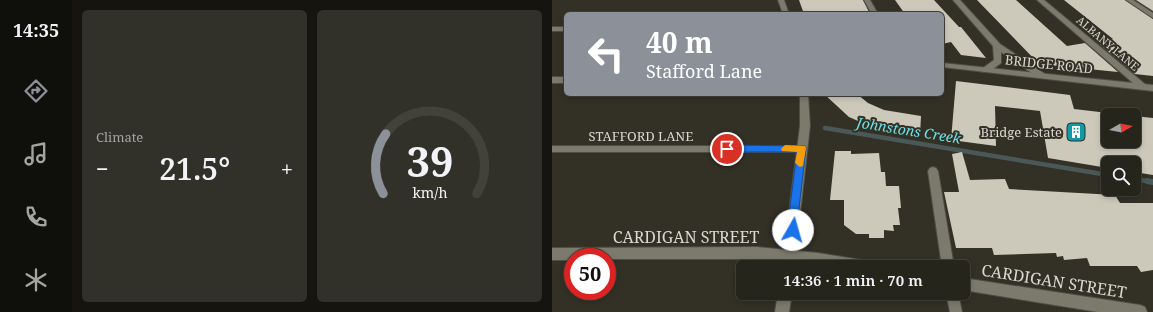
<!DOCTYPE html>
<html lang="en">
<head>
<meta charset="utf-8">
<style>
	:root { --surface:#26251c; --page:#323129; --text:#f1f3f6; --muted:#a4a5a3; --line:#42423b; --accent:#8c9099 }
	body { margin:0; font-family:"Noto Serif",serif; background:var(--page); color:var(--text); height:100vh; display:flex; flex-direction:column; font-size:15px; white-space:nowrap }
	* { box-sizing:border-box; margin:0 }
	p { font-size:13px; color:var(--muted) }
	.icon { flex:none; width:22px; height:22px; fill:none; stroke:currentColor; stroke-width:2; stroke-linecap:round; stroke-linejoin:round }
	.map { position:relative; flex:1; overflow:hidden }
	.details { display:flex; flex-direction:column; gap:10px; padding:10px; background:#15140f; width:480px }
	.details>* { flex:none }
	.hud { position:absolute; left:12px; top:12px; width:380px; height:84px; border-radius:6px; box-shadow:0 2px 6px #0003,0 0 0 1px var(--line); background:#8c9099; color:#fff; overflow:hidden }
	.needle { width:26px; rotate:81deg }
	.controls { position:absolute; left:549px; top:108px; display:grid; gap:8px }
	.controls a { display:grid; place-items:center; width:40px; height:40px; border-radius:6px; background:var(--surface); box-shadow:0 2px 6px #0003,0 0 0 1px var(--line); font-size:20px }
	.speed { position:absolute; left:12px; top:248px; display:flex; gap:8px; font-size:20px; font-weight:700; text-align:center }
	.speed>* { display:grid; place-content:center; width:52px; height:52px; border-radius:50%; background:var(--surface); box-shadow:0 2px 6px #0003,0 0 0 1px var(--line); line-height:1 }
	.speed .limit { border:6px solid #d22; background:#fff; color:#111 }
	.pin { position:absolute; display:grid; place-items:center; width:34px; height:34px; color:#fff; margin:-17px; border:2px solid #fff; border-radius:50%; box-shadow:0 1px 4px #0007 }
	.me { position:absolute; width:44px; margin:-22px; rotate:7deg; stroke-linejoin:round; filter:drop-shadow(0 0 3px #0008) }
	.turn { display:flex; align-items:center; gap:14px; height:84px; padding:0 16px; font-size:18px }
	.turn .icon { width:52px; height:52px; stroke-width:2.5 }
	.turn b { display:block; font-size:28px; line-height:34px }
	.big { font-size:30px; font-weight:600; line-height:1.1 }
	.details .card { flex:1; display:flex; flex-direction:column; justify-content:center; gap:6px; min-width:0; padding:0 14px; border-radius:6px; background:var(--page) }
	.details .dial { align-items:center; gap:0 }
	.dial svg { height:104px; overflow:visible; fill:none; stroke:var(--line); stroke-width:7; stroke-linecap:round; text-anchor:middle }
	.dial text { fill:var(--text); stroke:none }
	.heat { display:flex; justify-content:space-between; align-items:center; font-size:22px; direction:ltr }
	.details .tiles { flex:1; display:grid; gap:10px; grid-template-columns:repeat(2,1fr) }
	.trip { position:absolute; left:184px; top:260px; width:234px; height:40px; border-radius:6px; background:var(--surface); box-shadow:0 2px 6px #0003,0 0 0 1px var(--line); font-weight:600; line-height:40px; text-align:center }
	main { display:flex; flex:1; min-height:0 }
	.tab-bar { display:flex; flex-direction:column; width:72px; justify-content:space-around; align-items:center; background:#0f0f0b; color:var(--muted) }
	.tab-bar .icon { width:28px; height:28px }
	.tab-bar .current { color:var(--accent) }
	.tab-bar b { font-size:18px; color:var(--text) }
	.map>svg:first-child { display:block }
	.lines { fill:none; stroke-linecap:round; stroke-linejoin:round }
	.stream-far1 { stroke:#4a5958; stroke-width:4.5 }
	.stream { stroke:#4a5958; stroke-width:6 }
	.building { fill:#ccc9bb }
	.service-casing { stroke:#504e44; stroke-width:2 }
	.minor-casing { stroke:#504e44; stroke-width:2 }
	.secondary-casing { stroke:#504e44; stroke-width:2 }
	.service { fill:#7c7a6d; fill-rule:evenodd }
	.minor { fill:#7c7a6d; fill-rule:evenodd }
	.secondary { fill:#7c7a6d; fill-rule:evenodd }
	.route { fill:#1a73e8; stroke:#114b97 }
	.slow { fill:#f59e0b }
	.labels { text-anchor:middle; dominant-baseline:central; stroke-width:4; stroke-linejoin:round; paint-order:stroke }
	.far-street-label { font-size:11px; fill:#d9d7d0; stroke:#333126 }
	.street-label { font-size:13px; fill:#d9d7d0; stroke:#333126 }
	.poi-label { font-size:13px; fill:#d9d7d0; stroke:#333126; text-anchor:end }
	.water-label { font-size:14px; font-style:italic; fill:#6fe0e6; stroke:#333126 }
	.near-street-label { font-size:16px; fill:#d9d7d0; stroke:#333126 }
</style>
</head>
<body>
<main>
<nav class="tab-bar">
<b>14:35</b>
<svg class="icon current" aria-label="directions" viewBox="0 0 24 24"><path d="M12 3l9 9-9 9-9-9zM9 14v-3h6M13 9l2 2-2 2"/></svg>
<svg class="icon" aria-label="music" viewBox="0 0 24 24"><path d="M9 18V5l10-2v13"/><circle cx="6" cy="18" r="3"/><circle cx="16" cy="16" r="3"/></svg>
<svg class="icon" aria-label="phone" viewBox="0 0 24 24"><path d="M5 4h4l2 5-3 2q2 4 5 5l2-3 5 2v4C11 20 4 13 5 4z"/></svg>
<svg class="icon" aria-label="climate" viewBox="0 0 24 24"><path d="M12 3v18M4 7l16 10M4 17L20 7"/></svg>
</nav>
<section class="details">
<div class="tiles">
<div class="card"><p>Climate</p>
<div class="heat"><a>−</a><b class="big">21.5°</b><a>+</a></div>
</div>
<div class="card dial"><svg viewBox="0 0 100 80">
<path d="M14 69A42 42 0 1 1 86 69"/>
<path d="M14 69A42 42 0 0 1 16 23" stroke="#8c9099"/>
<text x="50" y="56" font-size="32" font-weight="700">39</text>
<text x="50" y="72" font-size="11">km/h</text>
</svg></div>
</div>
</section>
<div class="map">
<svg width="601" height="312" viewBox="0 0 601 312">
	<rect width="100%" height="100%" fill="#333126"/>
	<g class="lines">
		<g class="stream-far1">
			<path d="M273,128l283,47"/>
			<path d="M582,179l19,3"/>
		</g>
		<path class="stream" d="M595,181l6,1"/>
	</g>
	<g class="building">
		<path d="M247,0h64l7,14h-66z"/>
		<path d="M343,0h39l25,27h2l25,31 -25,-3 -10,-13 -9,2v-30h-37z"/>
		<path d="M425,0h39l51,46 18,-3 33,29 -79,-8z"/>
		<path d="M512,0h61l28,19v57l-18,-2 -39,-33 17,-2z"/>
		<path d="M584,0h17v11z"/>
		<path d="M404,81l114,14 4,14 51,6h-17v26h26v-25l19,2v57l-19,-3v-9h-26v5l-60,-10 -8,-47 -45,-5 1,40 -45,-6z"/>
		<path d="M272,94h33l11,9 16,7 37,6 -1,19 -46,-7 -25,-11z"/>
		<path d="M283,151h16v3l28,-1 2,19h4l1,14h13l2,22h-3l2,17h-7l1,6 -10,-1v8h-15v-4h-13l-12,-9v-25h-14z"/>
		<path d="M410,152l8,28 35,-1 4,10 106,6 5,8h33v67l-12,2 -4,-6h-47l-3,-8 -23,2 -1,-4 -6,1 -1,-4 -62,2 -2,-7h-36l-12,-56h15l-7,-38z"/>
	</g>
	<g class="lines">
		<defs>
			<g id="service">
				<path d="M312,0h6l8,14h-6z"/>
				<path d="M485,0h7l102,85v4h-6z"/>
				<rect x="0" y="27" width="14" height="4"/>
				<path d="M0,146h250l4,3 -4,3h-250z"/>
				<path d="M381,167l3,1 2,3 16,96h-12l-14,-96 2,-3z"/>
				<path d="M394,293h12l4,19h-12z"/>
			</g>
			<g id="minor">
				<path d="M401,0h7l40,44 45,30v4h-6l-38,-26v11l-12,9h-6v-4l11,-8 -1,-14z"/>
				<path d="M574,0h7l20,13v5z"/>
				<rect x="0" y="77" width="14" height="6"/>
				<path d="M205,247l61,6 50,8 4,2 2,4h-42l-75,-8h-150v-2h-34v3h-21v-12z"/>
				<path d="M411,278l177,27 5,2 2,5h-49l-135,-22z"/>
			</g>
			<g id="secondary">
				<path d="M226,0h6l5,14h-6z"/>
				<path d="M390,63l211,22v6l-211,-24z"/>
				<path d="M248,94h8l2,32 -16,141h-12l18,-141z"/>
				<path d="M226,293h14l-3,19h-14z"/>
			</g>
		</defs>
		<use href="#service" class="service-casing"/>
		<use href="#minor" class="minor-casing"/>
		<use href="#secondary" class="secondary-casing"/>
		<use href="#service" class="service"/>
		<use href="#minor" class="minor"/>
		<use href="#secondary" class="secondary"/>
	</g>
	<path class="route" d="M175,145l78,1 1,2 -10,86h-7l-2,-4 10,-78h-70l-4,-3z"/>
	<path class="slow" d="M233,145l20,1 1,2 -3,18 -3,1 -5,-4 2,-11 -15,-1 -1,-2z"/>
	<defs>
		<symbol id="building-square" viewBox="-11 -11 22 22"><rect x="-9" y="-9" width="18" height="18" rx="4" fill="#0f9aa8" stroke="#333126"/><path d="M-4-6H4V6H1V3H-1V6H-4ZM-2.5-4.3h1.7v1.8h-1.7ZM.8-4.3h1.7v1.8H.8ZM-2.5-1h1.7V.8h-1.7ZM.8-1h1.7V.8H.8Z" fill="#fff"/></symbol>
	</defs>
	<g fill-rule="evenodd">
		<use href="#building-square" x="513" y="121" width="22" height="22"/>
	</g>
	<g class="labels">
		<g class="far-street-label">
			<text transform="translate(556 43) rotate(40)">ALBANY LANE</text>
		</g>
		<g class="street-label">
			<text transform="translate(497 64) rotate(6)">BRIDGE ROAD</text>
			<text x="89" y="136">STAFFORD LANE</text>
		</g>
		<g class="poi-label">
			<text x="510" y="132">Bridge Estate</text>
		</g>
		<g class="water-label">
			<text transform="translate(357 130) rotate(9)">Johnstons Creek</text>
		</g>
		<g class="near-street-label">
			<text x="134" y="237">CARDIGAN STREET</text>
			<text transform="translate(502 281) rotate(9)">CARDIGAN STREET</text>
		</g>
	</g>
</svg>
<div class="controls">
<a><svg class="needle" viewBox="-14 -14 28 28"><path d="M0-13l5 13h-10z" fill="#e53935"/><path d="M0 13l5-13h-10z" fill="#a4a5a3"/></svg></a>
<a><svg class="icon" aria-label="search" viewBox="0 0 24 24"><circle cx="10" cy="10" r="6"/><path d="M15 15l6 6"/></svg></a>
</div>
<div class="speed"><div class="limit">50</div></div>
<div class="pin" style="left:175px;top:149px;background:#d93025"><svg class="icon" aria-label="arrive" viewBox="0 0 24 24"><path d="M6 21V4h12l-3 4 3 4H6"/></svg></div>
<svg class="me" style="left:241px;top:230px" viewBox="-20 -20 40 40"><circle r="19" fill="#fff"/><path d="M0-13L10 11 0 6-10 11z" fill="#1a73e8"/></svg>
<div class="trip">14:36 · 1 min · 70 m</div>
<div class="hud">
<div class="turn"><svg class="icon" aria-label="left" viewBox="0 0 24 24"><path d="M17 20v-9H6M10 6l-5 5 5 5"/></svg><div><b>40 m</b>Stafford Lane</div></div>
</div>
</div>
</main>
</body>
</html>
